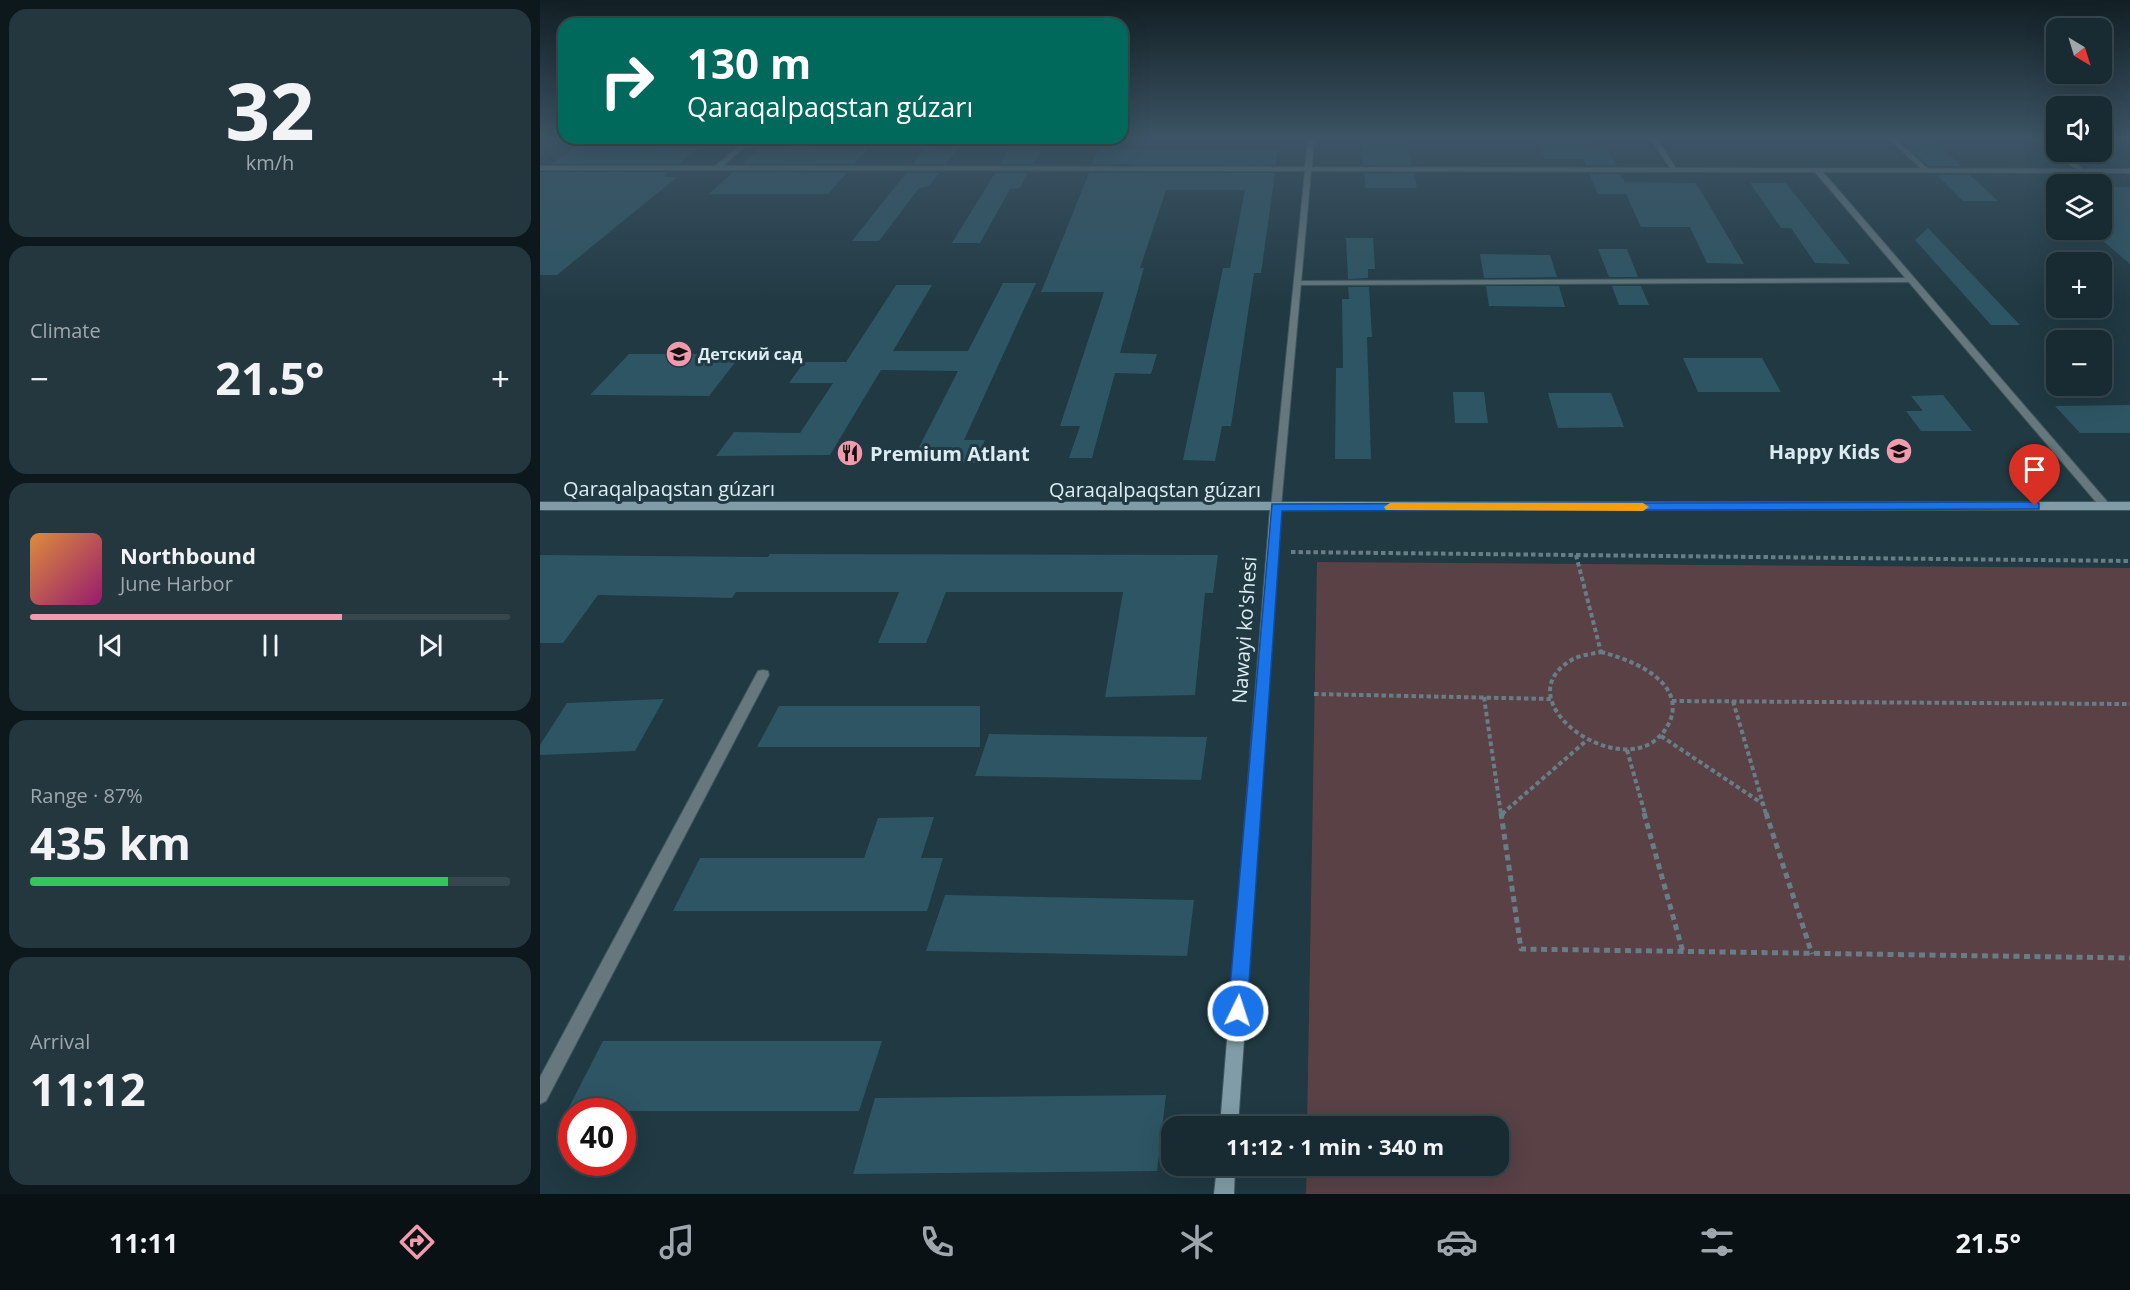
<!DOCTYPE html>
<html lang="en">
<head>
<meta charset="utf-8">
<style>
	:root { --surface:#182b32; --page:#25373e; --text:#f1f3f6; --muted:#9fa7ac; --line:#36474d; --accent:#f29aad }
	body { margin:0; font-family:"Open Sans",sans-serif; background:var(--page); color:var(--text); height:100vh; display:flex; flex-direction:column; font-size:22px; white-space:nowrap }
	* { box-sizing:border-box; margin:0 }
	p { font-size:20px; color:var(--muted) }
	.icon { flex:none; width:33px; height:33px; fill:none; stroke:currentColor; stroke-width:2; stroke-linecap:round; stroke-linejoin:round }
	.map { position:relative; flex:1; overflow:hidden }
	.details { display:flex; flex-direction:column; gap:9px; padding:9px; background:#0d181c; width:540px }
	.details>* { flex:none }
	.banner { position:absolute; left:18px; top:18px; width:570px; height:126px; border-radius:18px; box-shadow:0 6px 24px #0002,0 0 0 2px var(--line); background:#00695c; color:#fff; overflow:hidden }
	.needle { width:39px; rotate:142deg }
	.fabs { position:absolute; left:1506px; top:18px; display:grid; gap:12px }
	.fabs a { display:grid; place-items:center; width:66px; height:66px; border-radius:12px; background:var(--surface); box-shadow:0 6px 24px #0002,0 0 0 2px var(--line); font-size:30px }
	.speed { position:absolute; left:18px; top:1098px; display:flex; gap:12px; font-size:30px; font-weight:700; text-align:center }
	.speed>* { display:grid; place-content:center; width:78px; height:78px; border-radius:50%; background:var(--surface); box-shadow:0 6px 24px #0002,0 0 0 2px var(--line); line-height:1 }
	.speed .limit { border:9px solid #d22; background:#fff; color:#111 }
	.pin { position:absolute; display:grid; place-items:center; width:51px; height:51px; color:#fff; margin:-62px -26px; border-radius:50% 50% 50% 0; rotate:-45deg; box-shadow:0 0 6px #0007 }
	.pin .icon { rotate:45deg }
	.me { position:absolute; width:66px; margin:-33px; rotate:4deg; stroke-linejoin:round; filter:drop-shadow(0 0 4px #0008) }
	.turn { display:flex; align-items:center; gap:21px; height:126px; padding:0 30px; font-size:27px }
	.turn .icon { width:78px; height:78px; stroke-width:2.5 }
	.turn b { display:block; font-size:42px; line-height:51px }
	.big { font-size:45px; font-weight:700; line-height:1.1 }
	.details .widget { flex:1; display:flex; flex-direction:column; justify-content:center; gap:9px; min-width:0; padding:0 21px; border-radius:18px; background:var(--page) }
	.details .dial { align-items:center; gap:0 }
	.dial b { font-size:78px; line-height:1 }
	.song { display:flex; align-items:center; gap:18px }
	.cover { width:72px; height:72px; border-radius:9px; background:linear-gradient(135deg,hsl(30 70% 55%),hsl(320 70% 35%)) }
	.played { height:6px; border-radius:3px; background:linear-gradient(90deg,var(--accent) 65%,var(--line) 65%) }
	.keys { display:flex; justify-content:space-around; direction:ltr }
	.heat { display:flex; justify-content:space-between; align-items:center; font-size:33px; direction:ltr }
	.charge { height:9px; border-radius:4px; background:linear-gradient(90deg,#34c759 87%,var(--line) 0) }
	.trip { position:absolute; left:621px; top:1116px; width:348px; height:60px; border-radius:18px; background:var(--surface); box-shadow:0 6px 24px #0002,0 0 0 2px var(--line); font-weight:700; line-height:60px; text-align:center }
	.menu { display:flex; height:96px; justify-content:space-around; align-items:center; background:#0a1114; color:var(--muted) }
	.menu .icon { width:42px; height:42px }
	.menu .selected { color:var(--accent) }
	.menu b { font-size:27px; color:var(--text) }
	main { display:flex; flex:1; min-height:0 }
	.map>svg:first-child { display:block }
	.green { fill:#594146 }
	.building { fill:#2d5563 }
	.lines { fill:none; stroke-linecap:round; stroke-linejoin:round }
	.lane-casing { stroke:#3e565e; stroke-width:2 }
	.street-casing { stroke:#3e565e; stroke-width:2 }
	.secondary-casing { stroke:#3e565e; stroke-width:2 }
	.path-far1 { stroke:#687d85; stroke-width:4; stroke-dasharray:4.5 3; stroke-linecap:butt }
	.path { stroke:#687d85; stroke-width:5; stroke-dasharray:6 4.5; stroke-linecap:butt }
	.lane { fill:#66777d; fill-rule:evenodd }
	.street { fill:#66777d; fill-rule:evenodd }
	.secondary { fill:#809ca6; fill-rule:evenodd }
	.route { fill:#1a73e8; stroke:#114b97; stroke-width:1.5 }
	.slow { fill:#f59e0b }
	.labels { text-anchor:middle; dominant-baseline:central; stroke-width:6; stroke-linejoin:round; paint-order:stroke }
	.far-poi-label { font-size:16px; font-weight:bold; fill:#ddecf2; stroke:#203942; text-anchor:start }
	.poi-label { font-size:20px; font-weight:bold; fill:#ddecf2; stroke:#203942; text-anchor:end }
	.street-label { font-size:20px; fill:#ddecf2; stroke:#203942 }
</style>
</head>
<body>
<main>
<section class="details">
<div class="widget dial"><b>32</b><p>km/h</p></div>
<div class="widget"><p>Climate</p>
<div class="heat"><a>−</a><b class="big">21.5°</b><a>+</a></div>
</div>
<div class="widget">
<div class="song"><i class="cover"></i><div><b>Northbound</b><p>June Harbor</p></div></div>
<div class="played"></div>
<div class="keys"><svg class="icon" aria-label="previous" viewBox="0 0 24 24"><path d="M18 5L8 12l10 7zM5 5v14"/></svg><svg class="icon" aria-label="pause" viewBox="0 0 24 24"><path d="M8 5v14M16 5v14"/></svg><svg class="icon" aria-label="next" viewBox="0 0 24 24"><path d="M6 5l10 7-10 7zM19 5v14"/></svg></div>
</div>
<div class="widget"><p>Range · 87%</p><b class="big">435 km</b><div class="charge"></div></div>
<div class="widget"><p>Arrival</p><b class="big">11:12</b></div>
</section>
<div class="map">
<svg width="1590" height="1194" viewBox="0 0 1590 1194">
	<rect width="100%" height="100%" fill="#203942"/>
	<path class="green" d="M777,562l813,6v626h-824l1,-28h191v-40h-191z"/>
	<g class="building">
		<path d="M821,139h46l5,26h-49z"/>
		<path d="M997,139h55l1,9h14l9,17h-30l-3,-6h-38z"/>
		<path d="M1363,141h32l26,25h-33z"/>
		<path d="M389,143l7,6h21l-11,15h-33z"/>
		<path d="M35,147h52l71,1 -19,16h-127z"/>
		<path d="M218,149l40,1 69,-1 -13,15h-112z"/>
		<path d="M558,149l49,1h130l-1,15 -184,-1z"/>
		<path d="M468,150h33l-8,14h-33z"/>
		<path d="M0,172h129l-5,5h13l-120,98h-17z"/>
		<path d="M193,172l114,1 -19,21h-119z"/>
		<path d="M366,173h33l-10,13 -10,2 -40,53h-27z"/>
		<path d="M455,173h33l-8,15 -10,1 -30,54h-28z"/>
		<path d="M549,173h186l-14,100h-7l-23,153h-9l-7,35 -32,-1 40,-192h7l15,-78h-79l-26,78h4l-24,85 37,1 -6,20 -36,-1 -23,85h-23l11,-32h-20l44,-134h-63z"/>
		<path d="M824,173h50l3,15h-52z"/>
		<path d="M1049,174h31l5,8 71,1 48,81 -37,-1 -17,-36h-49l-15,-33h-28z"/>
		<path d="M1397,175h33l28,26h-35z"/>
		<path d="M1210,183h36l64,81 -35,-1 -24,-35h-10z"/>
		<path d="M1562,187h28v77l-28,-24z"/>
		<path d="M1388,228l92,97h-29l-76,-85z"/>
		<path d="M806,238h27l2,31h-7v9l-20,1z"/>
		<path d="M1058,249h29l11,28h-29z"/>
		<path d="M940,254l70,1 7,22 -73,1z"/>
		<path d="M463,283h33l-72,157h21l-10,23 -60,-1 3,-5h-4l44,-86 -77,-1 -51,85 -114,1 18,-24 66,1 33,-50h-44l15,-21h42l50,-77h36l-39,66h75z"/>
		<path d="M946,286h73l6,21 -76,-1z"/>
		<path d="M1072,286h29l8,19h-30z"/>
		<path d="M808,287h21l3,50h-5l4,122h-36l1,-91h7l-1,-69h7z"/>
		<path d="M165,351h39l-35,45 -119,-1 39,-41h74z"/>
		<path d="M1143,358h79l19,34h-83z"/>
		<path d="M913,392h31l4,31h-33z"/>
		<path d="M1008,393h63l13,34 -66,1z"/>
		<path d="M1403,395l29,36h-51l-15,-20h17l-12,-15z"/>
		<path d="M1590,405v28h-50l-25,-27z"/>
		<path d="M230,554l448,1 -5,38h-8l-10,102 -90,2 18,-105h-177l-20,51h-48l21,-51h-163l-4,6 -134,-3 -35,48h-23v-88l228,2z"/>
		<path d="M124,699l-29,52 -95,4v-10l27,-42z"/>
		<path d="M239,706h201v41h-223z"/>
		<path d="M449,734l118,2 100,1 -6,43 -226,-4z"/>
		<path d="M394,817l-13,41h22l-16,53h-254l27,-53h164l14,-40z"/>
		<path d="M405,895l249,5 -7,56 -261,-5z"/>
		<path d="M63,1041h279l-23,70h-292z"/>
		<path d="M626,1095l-9,76 -304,3 22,-76z"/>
	</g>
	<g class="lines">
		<defs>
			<g id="lane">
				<path d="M1111,139h6l20,31 -1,1h-4z"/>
				<path d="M1349,139h6l33,30v2h-4z"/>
				<path d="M1497,139h6l13,9v4h5l24,19 -5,1z"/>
				<path d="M1370,278h3v4l-615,3 -4,-2 4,-2z"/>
			</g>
			<g id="street">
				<path d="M207,139h6l-30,27 582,1 3,-28h6l-2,28 818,2v4l-307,-1 288,334 -5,4 -4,-1 -287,-337 -504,-1 -30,336 -5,4 -5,-4 34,-336 -765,-1v-4h175z"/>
				<path d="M223,670l5,1 1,4 -223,426 -6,3v-27l218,-406z"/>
			</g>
			<g id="secondary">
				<path d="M0,502h1590v8h-849l-43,616h-18l50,-616h-730z"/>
				<path d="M677,1166h18l-1,28h-20z"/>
			</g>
		</defs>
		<use href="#lane" class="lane-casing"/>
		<use href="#street" class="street-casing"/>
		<use href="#secondary" class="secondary-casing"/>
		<g class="path-far1">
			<path d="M751,552l839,9"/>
			<path d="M1036,555l25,97"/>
			<path d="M1061,652c29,7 85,29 69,69 -4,9 -9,15 -17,21 -47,31 -145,-43 -83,-81 8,-6 22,-7 31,-9z"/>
			<path d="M774,694l237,5"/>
			<path d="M944,697l17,117"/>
			<path d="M1132,701l458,3"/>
			<path d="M1193,701l33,113"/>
			<path d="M1121,736l102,68"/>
			<path d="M1087,750l18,64"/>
			<path d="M962,814l84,-73"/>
		</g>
		<g class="path">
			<path d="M961,813l20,136 609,9"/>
			<path d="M1104,813l39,139"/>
			<path d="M1226,813l46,141"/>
			<path d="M962,814l2,-1"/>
		</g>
		<use href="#lane" class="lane"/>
		<use href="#street" class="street"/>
		<use href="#secondary" class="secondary"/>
	</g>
	<linearGradient id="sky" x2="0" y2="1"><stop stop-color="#121f24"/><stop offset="0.45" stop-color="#3c5465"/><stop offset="1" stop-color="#3c5465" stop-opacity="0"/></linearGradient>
	<rect width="1590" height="306" fill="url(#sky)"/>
	<path class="route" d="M1495,502l4,1v6l-757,2 -35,500 -2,7 -7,3 -7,-3 -3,-7 44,-507z"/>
	<path class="slow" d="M850,503h253l6,4 -6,4 -257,-1 -2,-3z"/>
	<defs>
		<symbol id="school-disc" viewBox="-11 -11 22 22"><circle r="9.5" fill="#f29aad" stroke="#203942"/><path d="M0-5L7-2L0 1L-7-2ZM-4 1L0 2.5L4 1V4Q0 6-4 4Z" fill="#111"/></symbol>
		<symbol id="restaurant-disc" viewBox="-11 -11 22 22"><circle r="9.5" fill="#f29aad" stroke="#203942"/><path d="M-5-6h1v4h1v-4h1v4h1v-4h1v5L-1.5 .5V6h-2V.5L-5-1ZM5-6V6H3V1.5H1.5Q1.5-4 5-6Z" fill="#111"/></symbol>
	</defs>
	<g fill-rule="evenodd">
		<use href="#school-disc" x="124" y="339" width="30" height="30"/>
		<use href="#school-disc" x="1344" y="436" width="30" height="30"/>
		<use href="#restaurant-disc" x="295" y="438" width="30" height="30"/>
	</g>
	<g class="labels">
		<g class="far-poi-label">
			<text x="158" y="354">Детский сад</text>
		</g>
		<g class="poi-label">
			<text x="1340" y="451">Happy Kids</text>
			<text x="330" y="453" text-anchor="start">Premium Atlant</text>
		</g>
		<g class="street-label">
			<text x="129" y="488">Qaraqalpaqstan gúzarı</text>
			<text x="615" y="489">Qaraqalpaqstan gúzarı</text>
			<text transform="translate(704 630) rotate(-86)">Nawayi ko'shesi</text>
		</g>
	</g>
</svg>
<div class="fabs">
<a><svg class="needle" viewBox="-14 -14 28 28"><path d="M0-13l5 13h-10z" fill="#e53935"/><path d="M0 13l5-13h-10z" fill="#9fa7ac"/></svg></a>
<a><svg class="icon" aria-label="sound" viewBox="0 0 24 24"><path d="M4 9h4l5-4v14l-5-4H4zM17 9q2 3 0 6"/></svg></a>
<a><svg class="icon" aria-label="layers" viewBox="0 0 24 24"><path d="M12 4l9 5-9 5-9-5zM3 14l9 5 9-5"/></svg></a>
<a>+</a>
<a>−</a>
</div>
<div class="speed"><div class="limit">40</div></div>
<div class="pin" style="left:1495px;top:506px;background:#d93025"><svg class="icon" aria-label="arrive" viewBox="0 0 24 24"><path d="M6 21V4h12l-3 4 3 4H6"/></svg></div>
<svg class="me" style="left:698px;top:1011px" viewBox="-20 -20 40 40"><circle r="17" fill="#1a73e8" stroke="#fff" stroke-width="3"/><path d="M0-11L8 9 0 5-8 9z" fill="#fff"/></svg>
<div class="trip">11:12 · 1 min · 340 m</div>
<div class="banner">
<div class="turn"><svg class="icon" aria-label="right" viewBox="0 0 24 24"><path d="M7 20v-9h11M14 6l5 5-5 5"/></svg><div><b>130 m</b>Qaraqalpaqstan gúzarı</div></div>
</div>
</div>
</main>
<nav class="menu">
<b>11:11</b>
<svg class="icon selected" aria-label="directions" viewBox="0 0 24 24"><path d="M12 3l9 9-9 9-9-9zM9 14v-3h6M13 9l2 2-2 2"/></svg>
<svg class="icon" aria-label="music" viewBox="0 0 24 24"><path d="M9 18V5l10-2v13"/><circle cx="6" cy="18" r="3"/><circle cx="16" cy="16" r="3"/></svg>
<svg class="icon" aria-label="phone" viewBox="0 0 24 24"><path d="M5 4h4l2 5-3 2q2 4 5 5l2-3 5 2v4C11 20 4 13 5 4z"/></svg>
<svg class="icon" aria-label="climate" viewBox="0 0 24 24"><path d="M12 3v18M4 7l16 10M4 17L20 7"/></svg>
<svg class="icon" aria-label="car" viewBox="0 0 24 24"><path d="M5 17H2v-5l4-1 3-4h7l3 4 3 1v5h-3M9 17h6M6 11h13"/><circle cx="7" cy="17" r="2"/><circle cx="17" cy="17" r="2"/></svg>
<svg class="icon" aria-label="filters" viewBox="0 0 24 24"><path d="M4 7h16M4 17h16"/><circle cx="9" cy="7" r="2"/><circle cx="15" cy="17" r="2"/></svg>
<b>21.5°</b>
</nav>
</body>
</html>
